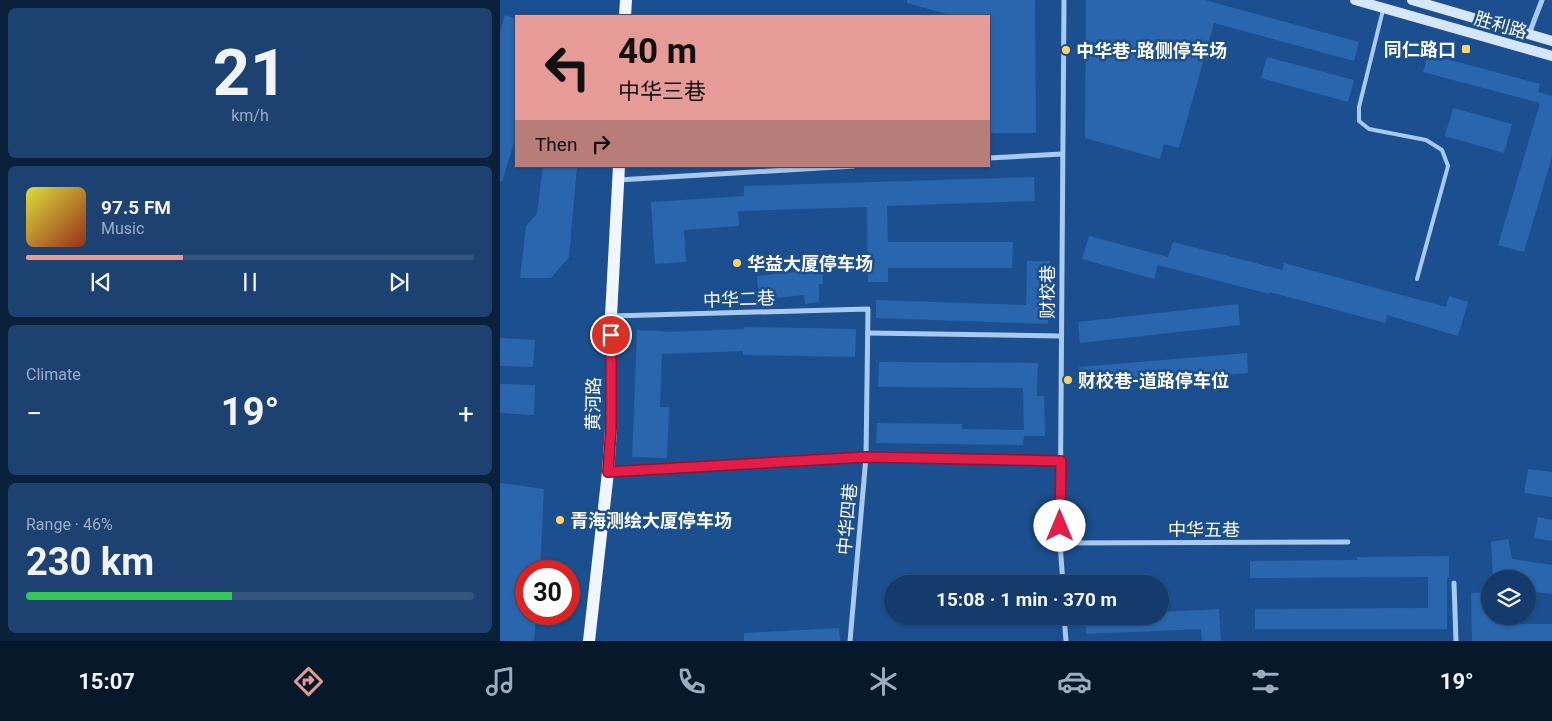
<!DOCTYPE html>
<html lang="en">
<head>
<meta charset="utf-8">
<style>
	:root { --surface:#143b6b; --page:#1d4271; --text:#f1f3f6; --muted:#9dadc1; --line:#33557e; --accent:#e69b98 }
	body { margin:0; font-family:Roboto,"Noto Sans SC",sans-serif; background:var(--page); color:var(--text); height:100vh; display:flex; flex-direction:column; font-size:19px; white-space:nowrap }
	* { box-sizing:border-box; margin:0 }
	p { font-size:16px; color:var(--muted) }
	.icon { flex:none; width:28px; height:28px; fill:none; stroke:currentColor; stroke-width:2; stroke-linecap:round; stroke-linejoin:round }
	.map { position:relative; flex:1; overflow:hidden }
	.side { display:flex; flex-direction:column; gap:8px; padding:8px; background:#0b203b; width:500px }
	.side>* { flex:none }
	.banner { position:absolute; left:15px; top:15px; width:475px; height:152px; border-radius:0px; box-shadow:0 1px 4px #0004,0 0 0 1px var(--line); background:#e69b98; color:#111; overflow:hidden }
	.controls { position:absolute; left:981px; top:570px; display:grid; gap:10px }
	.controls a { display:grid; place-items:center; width:55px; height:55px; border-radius:50%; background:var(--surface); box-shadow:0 1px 4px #0004,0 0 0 1px var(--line); font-size:25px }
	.speed { position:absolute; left:15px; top:560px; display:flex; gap:10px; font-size:25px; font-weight:700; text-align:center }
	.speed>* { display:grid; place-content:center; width:65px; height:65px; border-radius:50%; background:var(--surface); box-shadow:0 1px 4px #0004,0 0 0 1px var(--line); line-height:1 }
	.speed .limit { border:8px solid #d22; background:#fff; color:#111 }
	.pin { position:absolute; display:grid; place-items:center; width:42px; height:42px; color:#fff; margin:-21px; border:2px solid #fff; border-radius:50%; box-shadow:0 1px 5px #0007 }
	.me { position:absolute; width:55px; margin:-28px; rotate:0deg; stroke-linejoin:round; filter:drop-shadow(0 0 4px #0008) }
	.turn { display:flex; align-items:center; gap:18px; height:105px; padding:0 20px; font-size:22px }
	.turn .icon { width:65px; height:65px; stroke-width:2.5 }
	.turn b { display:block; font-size:35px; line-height:42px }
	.then { display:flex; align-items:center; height:48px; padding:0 20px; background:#0003; gap:10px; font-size:19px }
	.big { font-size:38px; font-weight:700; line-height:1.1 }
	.side .tile { flex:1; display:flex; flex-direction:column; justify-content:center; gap:8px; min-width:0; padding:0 18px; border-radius:8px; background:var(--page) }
	.side .dial { align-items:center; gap:0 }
	.dial b { font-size:65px; line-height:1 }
	.song { display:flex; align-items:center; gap:15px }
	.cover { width:60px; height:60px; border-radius:8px; background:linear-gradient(135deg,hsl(60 70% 55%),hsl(10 70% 35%)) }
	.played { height:5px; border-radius:2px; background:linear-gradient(90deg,var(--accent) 35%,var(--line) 35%) }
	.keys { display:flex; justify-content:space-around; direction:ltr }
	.heat { display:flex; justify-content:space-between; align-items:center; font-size:28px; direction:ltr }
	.charge { height:8px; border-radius:4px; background:linear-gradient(90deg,#34c759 46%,var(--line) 0) }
	.trip { position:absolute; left:384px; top:575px; width:285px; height:50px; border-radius:25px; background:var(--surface); box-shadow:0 1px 4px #0004,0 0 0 1px var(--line); font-weight:700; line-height:50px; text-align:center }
	.tabs { display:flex; height:80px; justify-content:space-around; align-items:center; background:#08182b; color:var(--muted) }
	.tabs .icon { width:35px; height:35px }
	.tabs .on { color:var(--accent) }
	.tabs b { font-size:22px; color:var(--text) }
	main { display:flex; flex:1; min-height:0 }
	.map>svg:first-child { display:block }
	.building { fill:#2a66ad }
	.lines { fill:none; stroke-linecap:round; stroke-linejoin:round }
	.lane { stroke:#a9c9ee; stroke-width:4 }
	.street { stroke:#a9c9ee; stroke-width:5 }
	.secondary { stroke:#d6e6fa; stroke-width:10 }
	.primary { stroke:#f0f6ff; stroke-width:12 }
	.route-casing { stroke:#92132f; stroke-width:12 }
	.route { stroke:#e11d48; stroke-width:9 }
	.poi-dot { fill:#ffd166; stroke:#1b4f8f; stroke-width:2 }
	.labels { text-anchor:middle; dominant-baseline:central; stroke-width:5; stroke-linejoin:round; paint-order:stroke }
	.street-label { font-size:18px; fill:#fff; stroke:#1b4f8f }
	.poi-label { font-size:18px; font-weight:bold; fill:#fff; stroke:#1b4f8f; text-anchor:start }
</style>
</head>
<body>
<main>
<section class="side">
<div class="tile dial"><b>21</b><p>km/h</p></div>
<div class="tile">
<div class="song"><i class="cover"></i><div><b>97.5 FM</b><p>Music</p></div></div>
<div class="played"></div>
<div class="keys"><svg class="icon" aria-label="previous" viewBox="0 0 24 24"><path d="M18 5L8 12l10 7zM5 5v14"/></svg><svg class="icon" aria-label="pause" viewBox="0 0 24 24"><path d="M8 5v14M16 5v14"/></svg><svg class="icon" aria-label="next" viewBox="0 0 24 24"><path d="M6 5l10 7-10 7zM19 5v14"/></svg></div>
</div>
<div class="tile"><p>Climate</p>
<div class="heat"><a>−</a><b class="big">19°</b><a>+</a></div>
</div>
<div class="tile"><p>Range · 46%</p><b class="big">230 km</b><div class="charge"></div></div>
</section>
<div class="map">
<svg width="1052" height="641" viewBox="0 0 1052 641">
	<rect width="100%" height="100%" fill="#1b4f8f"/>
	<g class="building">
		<path d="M407,0h128l1,133h-47v-117h-35l-47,-13z"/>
		<path d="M586,0h119l154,42 -5,19 -140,-38 -35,125 -15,-4 -4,15 -75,-21z"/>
		<path d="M5,15l11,4v118l-14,44h-2v-149z"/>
		<path d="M928,54l112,30 -2,8 14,4v61l-28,95 -26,-7 42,-142 -117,-31z"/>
		<path d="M767,57l87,23 -6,22 -87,-24z"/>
		<path d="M953,108l59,16 -8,29 -59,-17z"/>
		<path d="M43,166h34l-8,91 -18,21h-31l6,-52 11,-12z"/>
		<path d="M534,177l1,24 -148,5 1,36h125l-1,26h-124v14h-20l-1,-75 -129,4 1,15 -55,4 2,32 -31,2 -4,-62 93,-6v-10z"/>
		<path d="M589,236l79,21 5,-15 110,28 1,-7 162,44 3,-11 19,6 -10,34 -71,-21 -2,8 -115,-31 -1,2 -111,-29 -4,14 -72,-20z"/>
		<path d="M527,261h23l-2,63 -172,-6v-18l150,5z"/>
		<path d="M322,269l1,15h-4v18l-14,2 -1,-9 -45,5 -2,-24z"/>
		<path d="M738,304l2,21 -160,18 -2,-21z"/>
		<path d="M244,327l112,2 -1,28 -112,-2v-4l-81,3 -2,53h9l-2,51 -35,-1 5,-127 26,1v1l81,-3z"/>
		<path d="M0,338l35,2 -2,27 -33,-1z"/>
		<path d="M747,353l1,20 -168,15 -1,-21z"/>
		<path d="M379,362l159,1 -1,33h7l1,40h-21l-1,9 -147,-2 1,-20 85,1v5l62,1 -1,-42 -145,-1z"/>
		<path d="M0,384l35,1 -1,30 -34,-2z"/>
		<path d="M1028,469l24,3v25l-28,-4z"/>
		<path d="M0,483l44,6 -4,82h-14v43h10l-2,27h-34z"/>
		<path d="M1038,517l14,3v21l-18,-3z"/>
		<path d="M1008,539l4,20 40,6v29l-24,-3v-12h-35l-2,-37z"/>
		<path d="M949,556v21h-2v52h-192v-20l173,-1v-31l-178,1v-17l107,-1v-3z"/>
		<path d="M990,592v24h5v8h57v17h-80l-1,-48z"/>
		<path d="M719,609l2,32h-19l-1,-12 -115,5 -1,-18h75v-4z"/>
		<path d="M339,628l1,13h-96v-8z"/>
	</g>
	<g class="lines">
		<path class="lane" d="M883,10l-24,97v14l10,8 57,11 16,10 6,16 -31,113"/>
		<g class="street">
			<path d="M1029,34l13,-34"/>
			<path d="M489,158l73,-4"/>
			<path d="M118,180l236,-14"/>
			<path d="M112,316l256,-7 -2,148 -16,184"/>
			<path d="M368,333l193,3"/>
			<path d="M109,472l257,-15 195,4"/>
			<path d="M560,543l288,-1"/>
			<path d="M954,583l2,58"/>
			<path d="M563,584l-3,-41 4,-543"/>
			<path d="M564,616l2,25"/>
		</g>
		<g class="secondary">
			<path d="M855,0l197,56"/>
			<path d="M912,0l140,41"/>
		</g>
		<g class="primary">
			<path d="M125,16l1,-16"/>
			<path d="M89,641l19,-169 3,-43v-113l8,-150"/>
		</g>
	</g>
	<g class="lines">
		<defs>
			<path id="route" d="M111,335v94l-3,43 258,-15 195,4 -1,65"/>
		</defs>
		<use href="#route" class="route-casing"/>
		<use href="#route" class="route"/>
	</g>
	<g class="poi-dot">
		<rect x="961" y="44" width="10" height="10" rx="2.5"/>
		<circle cx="566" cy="50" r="5"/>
		<circle cx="237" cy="263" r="5"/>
		<circle cx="568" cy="380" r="5"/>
		<circle cx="60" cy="520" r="5"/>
	</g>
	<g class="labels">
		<g class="street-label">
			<text transform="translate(1001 25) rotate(16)">胜利路</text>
			<text transform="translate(547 292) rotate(-90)">财校巷</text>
			<text transform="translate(239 299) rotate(-2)">中华二巷</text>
			<text transform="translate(93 404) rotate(-89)">黄河路</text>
			<text transform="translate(347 519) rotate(-85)">中华四巷</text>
			<text x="704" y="529">中华五巷</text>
		</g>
		<g class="poi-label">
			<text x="956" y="49" text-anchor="end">同仁路口</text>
			<text x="576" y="50">中华巷-路侧停车场</text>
			<text x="247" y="263">华益大厦停车场</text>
			<text x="578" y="380">财校巷-道路停车位</text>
			<text x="70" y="520">青海测绘大厦停车场</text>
		</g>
	</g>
</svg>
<div class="controls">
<a><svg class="icon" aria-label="layers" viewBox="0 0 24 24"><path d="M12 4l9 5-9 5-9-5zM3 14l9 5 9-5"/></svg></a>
</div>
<div class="speed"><div class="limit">30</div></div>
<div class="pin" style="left:111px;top:335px;background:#d93025"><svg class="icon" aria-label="arrive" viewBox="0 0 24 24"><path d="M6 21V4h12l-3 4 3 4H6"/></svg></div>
<svg class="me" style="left:560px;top:526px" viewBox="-20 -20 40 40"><circle r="19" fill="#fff"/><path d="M0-13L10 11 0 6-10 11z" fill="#e11d48"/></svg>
<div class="trip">15:08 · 1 min · 370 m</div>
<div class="banner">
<div class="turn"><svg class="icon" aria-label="left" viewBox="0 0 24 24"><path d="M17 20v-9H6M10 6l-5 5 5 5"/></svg><div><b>40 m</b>中华三巷</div></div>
<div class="then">Then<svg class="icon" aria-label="right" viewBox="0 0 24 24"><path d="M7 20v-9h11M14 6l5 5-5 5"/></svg></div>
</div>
</div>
</main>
<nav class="tabs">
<b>15:07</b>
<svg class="icon on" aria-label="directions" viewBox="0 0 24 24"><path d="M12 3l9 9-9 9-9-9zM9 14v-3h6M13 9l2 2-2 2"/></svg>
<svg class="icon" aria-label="music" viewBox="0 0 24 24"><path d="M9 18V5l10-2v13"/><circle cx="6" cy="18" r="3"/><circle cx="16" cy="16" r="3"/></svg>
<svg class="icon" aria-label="phone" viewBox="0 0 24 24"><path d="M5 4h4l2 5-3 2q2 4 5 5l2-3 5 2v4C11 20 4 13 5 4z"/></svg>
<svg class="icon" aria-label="climate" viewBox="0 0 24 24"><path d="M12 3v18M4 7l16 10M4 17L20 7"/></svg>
<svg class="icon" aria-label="car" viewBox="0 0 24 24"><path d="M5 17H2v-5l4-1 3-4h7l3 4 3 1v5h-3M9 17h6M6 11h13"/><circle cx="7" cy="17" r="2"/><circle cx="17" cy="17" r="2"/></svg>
<svg class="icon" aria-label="filters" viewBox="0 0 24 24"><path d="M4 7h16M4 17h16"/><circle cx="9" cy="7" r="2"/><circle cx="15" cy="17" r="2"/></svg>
<b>19°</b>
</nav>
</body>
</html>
